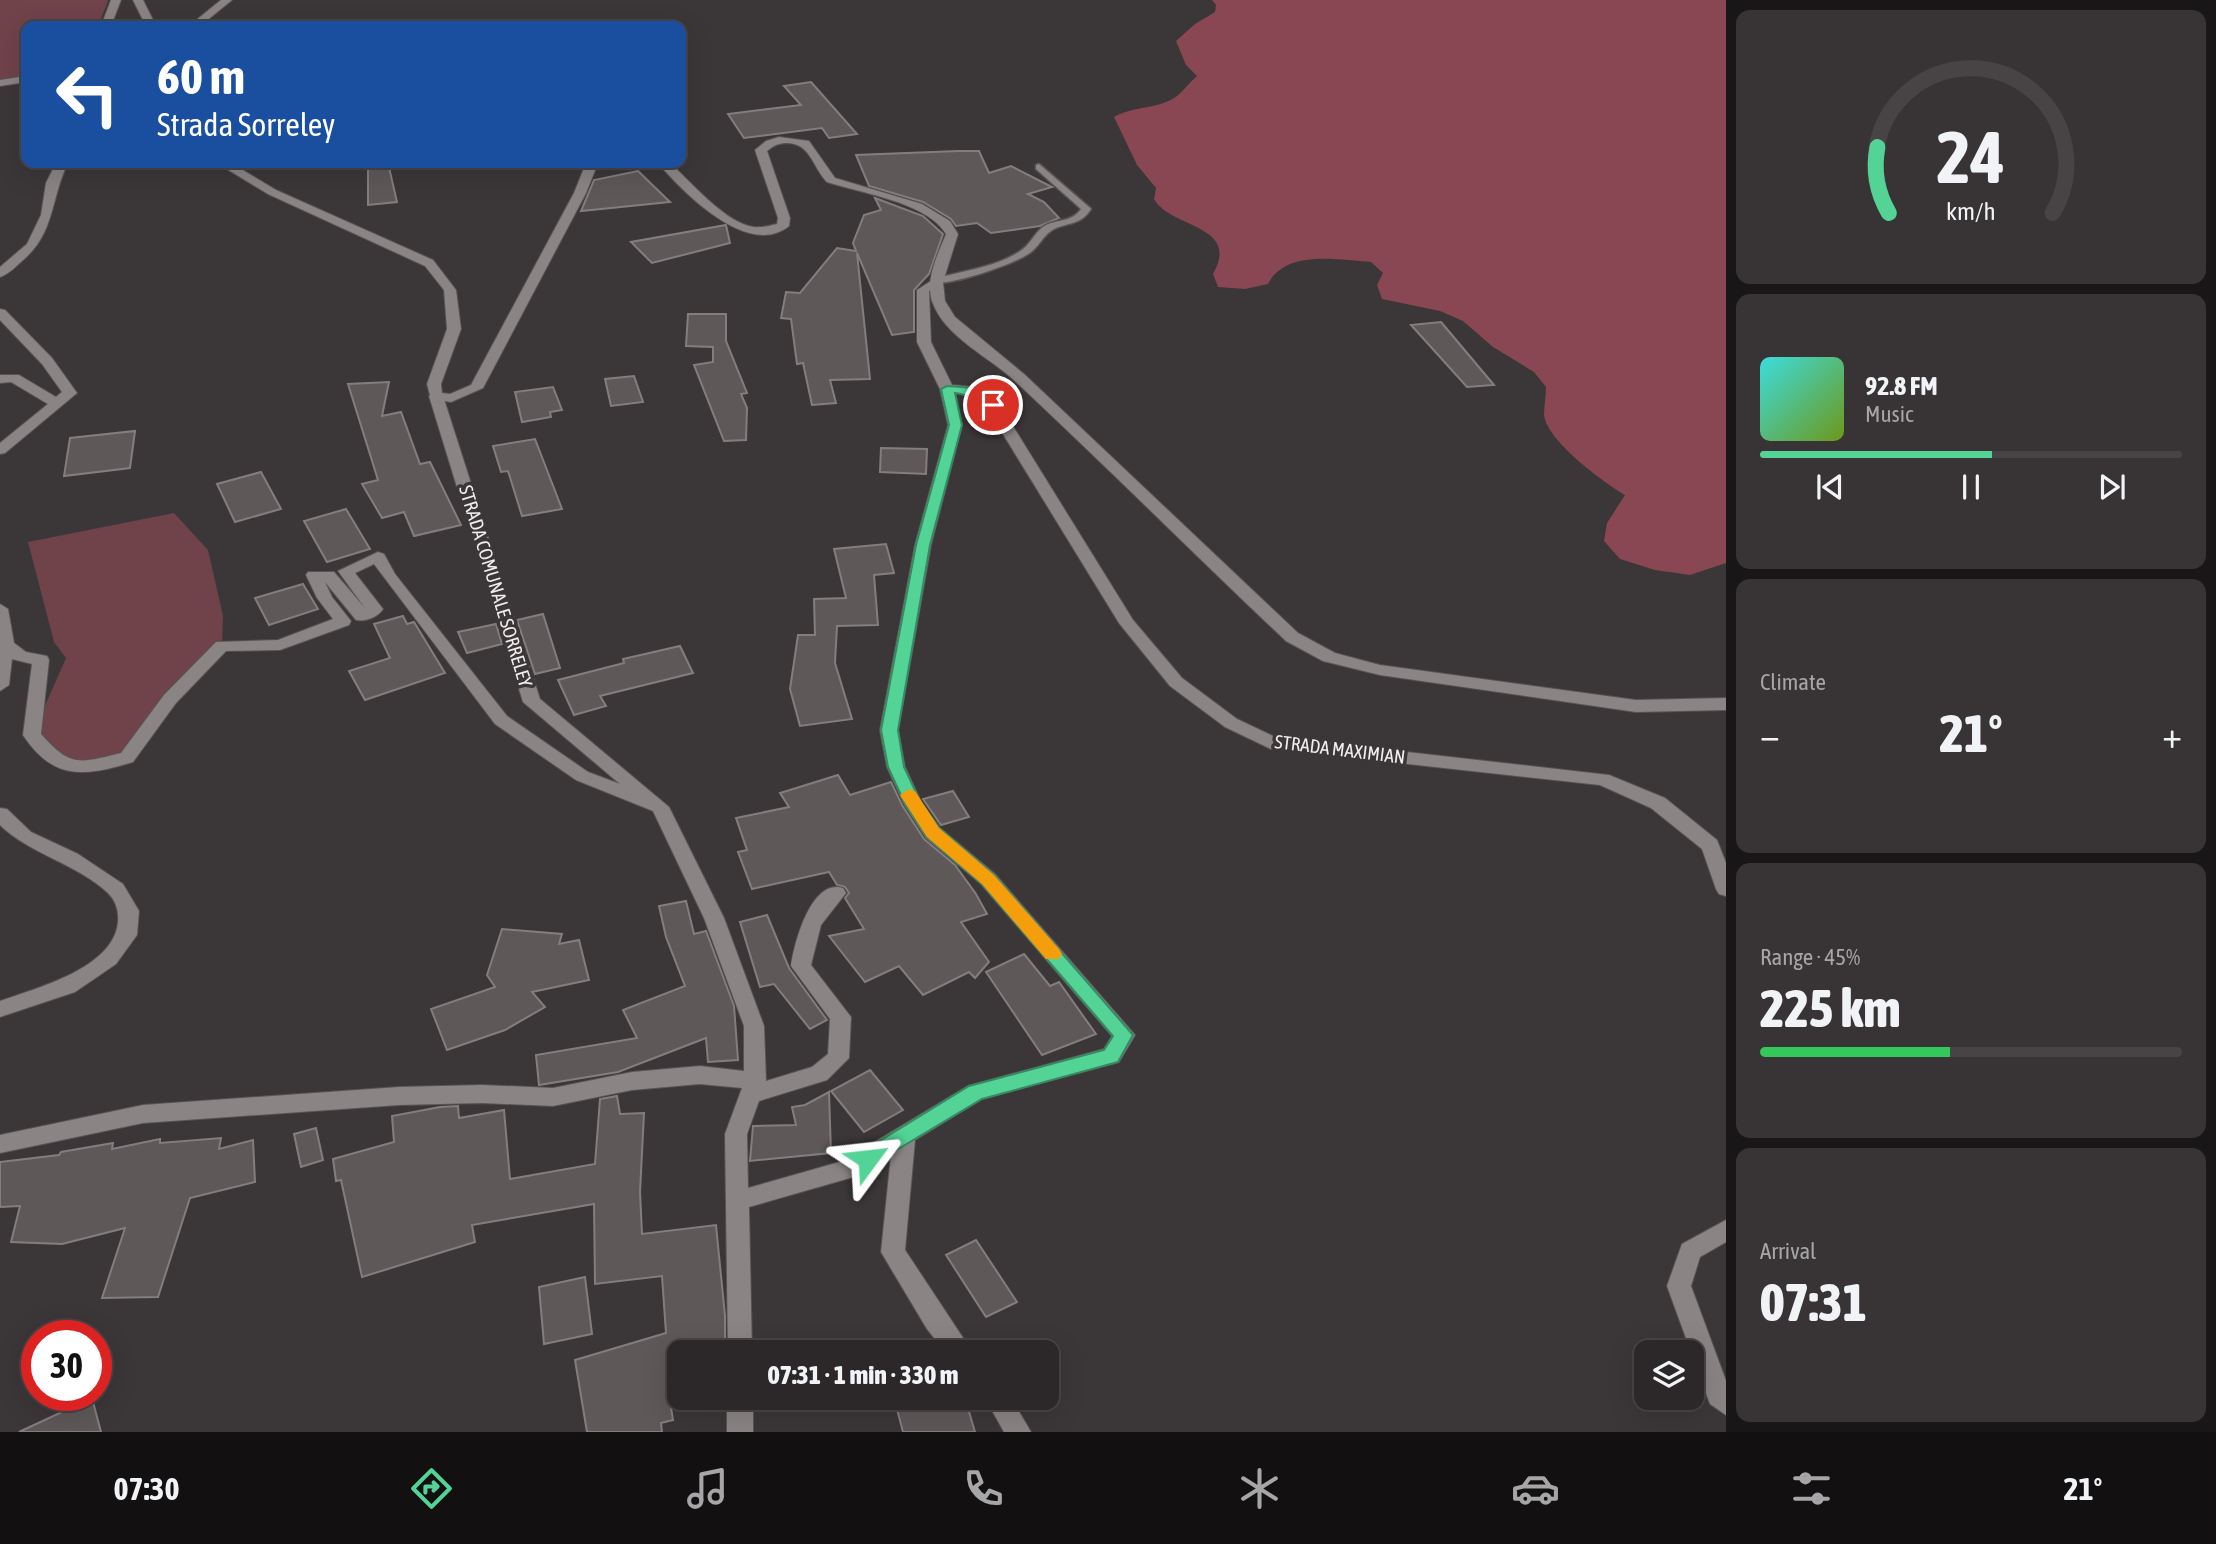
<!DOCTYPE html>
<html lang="en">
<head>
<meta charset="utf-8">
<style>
	:root { --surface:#2c2829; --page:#383435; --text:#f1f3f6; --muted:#a6a6a8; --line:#484446; --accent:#53d396 }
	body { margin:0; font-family:"Asap Condensed",sans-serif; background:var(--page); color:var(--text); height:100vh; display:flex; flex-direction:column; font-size:26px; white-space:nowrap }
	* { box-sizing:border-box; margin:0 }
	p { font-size:23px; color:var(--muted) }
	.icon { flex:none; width:38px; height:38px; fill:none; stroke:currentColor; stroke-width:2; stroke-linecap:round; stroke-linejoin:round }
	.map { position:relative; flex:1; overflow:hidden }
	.details { display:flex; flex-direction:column; gap:10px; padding:10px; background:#181617; width:490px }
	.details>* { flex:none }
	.hud { position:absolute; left:21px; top:21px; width:665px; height:147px; border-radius:14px; box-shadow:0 7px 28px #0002,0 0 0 2px var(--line); background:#1a4fa0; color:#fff; overflow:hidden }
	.tools { position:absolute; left:1634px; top:1340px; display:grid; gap:14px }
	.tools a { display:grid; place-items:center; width:70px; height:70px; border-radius:14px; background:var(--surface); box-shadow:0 7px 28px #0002,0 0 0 2px var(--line); font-size:35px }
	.speed { position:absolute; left:21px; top:1320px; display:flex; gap:14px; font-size:35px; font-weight:700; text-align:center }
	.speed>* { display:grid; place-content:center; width:91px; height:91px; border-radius:50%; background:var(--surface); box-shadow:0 7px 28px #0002,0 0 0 2px var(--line); line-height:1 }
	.speed .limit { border:10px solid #d22; background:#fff; color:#111 }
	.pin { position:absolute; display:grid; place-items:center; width:60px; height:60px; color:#fff; margin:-30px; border:4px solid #fff; border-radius:50%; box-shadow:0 2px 7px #0007 }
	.me { position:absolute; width:77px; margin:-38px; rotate:60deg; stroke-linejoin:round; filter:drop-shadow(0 0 5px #0008) }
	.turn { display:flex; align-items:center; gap:24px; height:147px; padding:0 21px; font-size:32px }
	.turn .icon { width:91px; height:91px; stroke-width:2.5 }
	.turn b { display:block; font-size:49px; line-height:60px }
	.big { font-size:52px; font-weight:800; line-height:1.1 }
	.details .tile { flex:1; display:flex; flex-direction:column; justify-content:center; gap:10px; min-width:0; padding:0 24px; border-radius:14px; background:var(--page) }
	.details .dial { align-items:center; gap:0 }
	.dial svg { height:182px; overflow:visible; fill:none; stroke:var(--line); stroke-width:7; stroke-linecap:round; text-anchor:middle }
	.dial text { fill:var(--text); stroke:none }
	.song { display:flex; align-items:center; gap:21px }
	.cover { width:84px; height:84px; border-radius:10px; background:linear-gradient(135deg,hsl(180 70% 55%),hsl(80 70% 35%)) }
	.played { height:7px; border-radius:4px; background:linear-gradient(90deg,var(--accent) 55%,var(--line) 55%) }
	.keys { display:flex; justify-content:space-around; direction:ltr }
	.heat { display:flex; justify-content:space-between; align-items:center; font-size:38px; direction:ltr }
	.charge { height:10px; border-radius:5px; background:linear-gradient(90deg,#34c759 45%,var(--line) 0) }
	.trip { position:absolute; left:667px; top:1340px; width:392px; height:70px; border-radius:14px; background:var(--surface); box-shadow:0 7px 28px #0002,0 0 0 2px var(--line); font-weight:800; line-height:70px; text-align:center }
	.menu { display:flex; height:112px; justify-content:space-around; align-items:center; background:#121010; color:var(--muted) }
	.menu .icon { width:49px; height:49px }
	.menu .active { color:var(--accent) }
	.menu b { font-size:32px; color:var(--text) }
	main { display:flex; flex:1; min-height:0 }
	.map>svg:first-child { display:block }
	.green { fill:#70424a }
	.forest { fill:#894653 }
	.building { fill:#5e5859; stroke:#847d7e; stroke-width:2 }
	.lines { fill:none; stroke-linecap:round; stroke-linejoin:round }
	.service-casing { stroke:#585454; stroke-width:3 }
	.minor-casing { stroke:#585454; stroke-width:2 }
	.tertiary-casing { stroke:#585454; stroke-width:2 }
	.service { fill:#8a8484; fill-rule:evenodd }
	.minor { fill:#8a8484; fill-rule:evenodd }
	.tertiary { fill:#8a8484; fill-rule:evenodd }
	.route { fill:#53d396; stroke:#368962; stroke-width:2 }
	.slow { fill:#f59e0b }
	.labels { text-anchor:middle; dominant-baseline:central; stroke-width:7; stroke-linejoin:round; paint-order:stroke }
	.street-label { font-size:19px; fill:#f1eded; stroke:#3b3637 }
</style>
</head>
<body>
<main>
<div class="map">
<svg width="1726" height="1432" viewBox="0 0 1726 1432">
	<rect width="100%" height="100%" fill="#3b3637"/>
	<g class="green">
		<path d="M0,0h107l1,1 -10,25h-72v50l-26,4z"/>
		<path d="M174,513l34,37 15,66 -1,30 -95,112 -52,11 -43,-34 34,-77 -12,-16 -26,-100z"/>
	</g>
	<path class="forest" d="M1212,0h514v563l-36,12 -35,-5 -35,-11 -16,-18 3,-18 18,-28c-22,-13 -78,-54 -81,-80 0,-9 2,-19 2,-28l-12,-15 -41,-25 -30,-26 -23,-10 -58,-12 -5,-14 6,-12 -12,-11c-33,-2 -85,-13 -103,22l-23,5 -27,-2 -5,-13c28,-50 -42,-45 -59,-75l2,-11 -19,-23 -23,-48c19,-11 46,-8 63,-21 7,-6 13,-14 20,-20l-11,-11 -10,-24 19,-17 20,-12 1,-7z"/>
	<g class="building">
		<path d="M811,82l46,52 -28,4 -7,-10 -78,10 -16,-24 73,-9 -17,-19z"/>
		<path d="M958,151h21l10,22 22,-7 41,21 -24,7 16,8 15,16 -19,8 -49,7 -14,-10 -21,3 -5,-7 -28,-17 -54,-16 -13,-31z"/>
		<path d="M368,163h20l9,39 -29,3z"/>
		<path d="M638,171l32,31 -89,9 13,-31z"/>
		<path d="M875,198l48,18 20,18 -14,40 -15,16v42l-22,3 -35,-82 13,126 -40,1 6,23 -24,2 -9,-42 -6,1 -6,-45 -10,-1 5,-26 14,1 37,-45 19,3 -3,-8 11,-28 17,-5z"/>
		<path d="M726,225l4,18 -78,20 -21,-21z"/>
		<path d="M688,314h38v27l21,52 -6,1 6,14 -1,32 -22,1 -30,-76 19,-3v-15l-27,-1z"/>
		<path d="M1441,322l53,63 -27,2 -56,-62z"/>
		<path d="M634,376l9,26 -32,4 -6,-27z"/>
		<path d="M389,382l-7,34 19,-4 19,52 10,-2 31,63 -47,11 -10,-24 -22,6 -20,-34 16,-4 -30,-96z"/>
		<path d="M553,387l9,23 -12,2 1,5 -29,5 -7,-30z"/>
		<path d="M135,431l-5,37 -66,8 6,-38z"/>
		<path d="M535,439l27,70 -40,7 -14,-45 -7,1 -8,-26z"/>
		<path d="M881,448l46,1 -1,25 -46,-2z"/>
		<path d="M261,472l20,37 -46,13 -18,-38z"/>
		<path d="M346,509l24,40 -43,13 -23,-41z"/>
		<path d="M886,544l8,29 -20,2 4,50 -41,1 -2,37 17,56 -52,7 -10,-37 8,-54h17l-1,-36 32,-1 -12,-49z"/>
		<path d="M303,584l15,25 -49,16 -14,-27z"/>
		<path d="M543,614l17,54 -25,6 -18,-54z"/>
		<path d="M403,616l4,8 7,-2 31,51 -80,27 -16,-29 41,-13 -16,-34z"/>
		<path d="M496,624l6,20 -35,9 -9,-21z"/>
		<path d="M680,646l13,27 -93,23 6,10 -32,9 -16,-35 66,-17 -1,-4z"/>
		<path d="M838,775l12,20 41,-13 11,23 22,34 31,26 21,29 11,20 -26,8 28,40 -14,16 -6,-6 -46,23 -24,-29 -34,16 -36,-46 35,-7 -19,-31 4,-5 -4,-6 -8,-2 -8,-13 -77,17 -14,-37 9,-2 -11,-32 53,-11 -9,-14z"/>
		<path d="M953,791l16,26 -28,8 -18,-26z"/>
		<path d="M686,901l8,33 12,-3 28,75 4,54 -30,2 -2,-24 -88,34 -79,13 -3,-30 101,-17 -14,-28 62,-24 -19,-49 -7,-31z"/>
		<path d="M767,915l22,53 38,52 -17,9 -36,-45 -14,3 -20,-65z"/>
		<path d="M502,929l60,5 -3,10 20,-4 10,40 -57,12 13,15 -40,23 -58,20 -16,-41 64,-22 -8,-12z"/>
		<path d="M1024,954l26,32 9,-4 37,52 -54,21 -56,-83z"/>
		<path d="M870,1070l33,40 -39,22 -33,-41z"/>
		<path d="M829,1092l2,61 -81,8 3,-35 43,-1 -4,-18 13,-2z"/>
		<path d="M617,1096l3,18 24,-1 -4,79 2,42 74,-9 9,91v37h-46v41l-10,2 4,24 -12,3 1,9h-75l-12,-72 91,-27 -4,-57 -67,8 -1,-80 -122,21 3,17 -113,35 -21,-97 -5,1 -3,-22 61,-17 -2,-26 48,-9 18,-1 1,12 45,-8 6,69 85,-15 5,-65z"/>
		<path d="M316,1128l7,32 -22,7 -7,-33z"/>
		<path d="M221,1138l-2,11 34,-9 2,42 -65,16 -32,99 -56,1 23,-70 -63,16 -51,-2 9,-36 -20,1v-45l59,-7 2,-3 52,-9 -1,6 48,-10v4z"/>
		<path d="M976,1240l41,62 -31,15 -40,-62z"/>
		<path d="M585,1277l7,57 -48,10 -5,-57z"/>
		<path d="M92,1398l9,34h-82z"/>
		<path d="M894,1398h71l10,34h-72z"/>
	</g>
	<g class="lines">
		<defs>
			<path id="service" d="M1039,164l50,43 2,2c-10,16 -22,13 -37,20 -10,5 -14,16 -23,23 -15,12 -79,33 -98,31v-4c29,-8 66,-12 90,-30 9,-7 13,-19 23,-24 13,-6 26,-3 35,-16l-45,-40v-4z"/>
			<g id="minor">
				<path d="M111,0h10l-10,26h-10z"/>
				<path d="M221,0h11l-32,26h-11z"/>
				<path d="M26,76v6l-26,4v-6z"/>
				<path d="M56,163h12c-18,36 -12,69 -46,98 -7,6 -13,13 -22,16v-10l27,-23 14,-29 5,-32z"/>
				<path d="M937,277l6,4 -14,10 2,51 21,43 23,2 23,15 135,218 49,58 55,41 38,18 334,38 56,23 52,42 9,23v33l-7,-2 -3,-5 -14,-40 -51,-41 -51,-23 -329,-36 -46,-22 -55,-41 -51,-63 -132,-215 -20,-14 -12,-1 7,32 -31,120 -33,185 7,37 16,35 19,26 55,46 140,161 -16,27 -137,37 -67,41 -10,110 68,103h-27l-19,-24 -46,-77 10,-97 -34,21 -108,31 3,146h-24l-3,-219 17,-46 -42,-4 -68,6 -79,16 -71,-3 -83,2 -256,18 -143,30v-18l143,-30 256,-18 83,-2 71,3 79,-16 68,-6 44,5v-45l-40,-108 -51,-107 -77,-31 -81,-56 -121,-160 -19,9 28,36c-5,8 -17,13 -27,11l-31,-38 7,15 19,24 -2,4 -69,25 -54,1 -50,52 -43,59c-47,14 -79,20 -110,-27l9,-71 -20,-5 -3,26 -9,6v-87l8,5 6,34 12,9 21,4 2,4 -8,74c30,34 38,29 80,19l43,-58 52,-53 62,-2 55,-21 -16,-21 -11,-23 2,-3h26l31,36 -27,-37 40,-19 6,2 11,20 112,142 81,56 32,12 -97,-82 -94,-306 7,-4 7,4 97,303 129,108 55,111 40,108 2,55 46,-14 16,-13 2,-35 -39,-53c3,-22 20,-88 52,-78l3,5 -25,32 -10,40 40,52 -2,41 -22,22 -68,21 -12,33 1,54 95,-27 125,-75 136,-37 8,-13 -131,-152 -55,-46 -22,-34 -17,-37 -7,-37 35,-185 33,-120 -8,-36 -23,-47v-52z"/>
				<path d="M0,309l5,1 47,48 25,35 -72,60 -5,1v-11l48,-39 -37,-22 -11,1v-8h19l37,22 6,-5 -20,-28 -42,-44z"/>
				<path d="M0,808l7,1 24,23 47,22 45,30 16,27 -2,24 -21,29 -41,28 -75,25v-16c37,-13 114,-33 118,-79 1,-11 -2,-21 -10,-29 -32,-30 -77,-38 -108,-68z"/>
				<path d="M1726,1220v22l-26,15 -9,29 35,95v34l-16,-11 -43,-118 15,-42z"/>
				<rect x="727" y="1398" width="26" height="34"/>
				<path d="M985,1398h26l20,34h-27z"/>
			</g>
			<g id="tertiary">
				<path d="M133,0h10l13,26h-10z"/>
				<path d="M779,137l30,4 26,37 87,26 28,17 8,13 -15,48 2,19 10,16 69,57 274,259 37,20 45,12 256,35 90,-2v12l-90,2 -256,-37 -57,-14 -37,-20c-91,-86 -179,-174 -270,-259 -26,-25 -72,-45 -84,-81 -7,-22 6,-47 14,-67 -19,-32 -86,-41 -119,-52 -14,-14 -16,-38 -39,-39 -9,0 -14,2 -21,8l23,67 -1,8c-41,33 -106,-34 -131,-63h12c21,19 52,56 79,63 9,3 20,0 28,-2l1,-6 -23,-68 11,-9z"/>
				<path d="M217,163h14l45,27 157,70 23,30 5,39 -20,55 1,9 8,1 21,-9 103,-192 12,-30h12l-12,30 -103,195 -32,14 -20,-3 -4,-15 20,-55 -3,-39 -19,-24 -157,-72z"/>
			</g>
		</defs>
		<use href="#service" class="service-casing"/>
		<use href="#minor" class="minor-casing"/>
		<use href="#tertiary" class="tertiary-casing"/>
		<use href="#service" class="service"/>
		<use href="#minor" class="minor"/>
		<use href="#tertiary" class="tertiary"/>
	</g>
	<path class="route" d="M947,386l28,2 24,17 -2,2c-15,2 -24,-13 -42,-14l7,32 -32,120 -32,185 6,37 17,36 18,25 55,47 139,160 -15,27 -136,37 -114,68 -8,-2 -3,-6 3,-6 109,-67 135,-36 9,-14 -131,-152 -55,-47 -22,-33 -17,-37 -7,-37 35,-185 33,-120 -8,-36z"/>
	<path class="slow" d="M909,789l6,2 24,37 55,47 65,74 3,5 -3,5h-13l-64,-75 -55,-47 -27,-42z"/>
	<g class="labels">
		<g class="street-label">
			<text transform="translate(496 586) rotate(73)">STRADA COMUNALE SORRELEY</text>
			<text transform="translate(1340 749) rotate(7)">STRADA MAXIMIAN</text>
		</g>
	</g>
</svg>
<div class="tools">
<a><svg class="icon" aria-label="layers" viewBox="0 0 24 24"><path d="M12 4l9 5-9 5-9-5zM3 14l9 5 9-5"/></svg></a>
</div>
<div class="speed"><div class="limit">30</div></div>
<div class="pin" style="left:993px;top:405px;background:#d93025"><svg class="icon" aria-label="arrive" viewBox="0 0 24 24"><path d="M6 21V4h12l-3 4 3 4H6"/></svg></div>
<svg class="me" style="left:868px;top:1159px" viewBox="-20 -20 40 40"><path d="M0-17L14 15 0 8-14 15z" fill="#53d396" stroke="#fff" stroke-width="4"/></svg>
<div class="trip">07:31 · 1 min · 330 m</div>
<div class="hud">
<div class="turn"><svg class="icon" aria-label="left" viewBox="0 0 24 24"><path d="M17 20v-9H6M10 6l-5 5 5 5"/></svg><div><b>60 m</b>Strada Sorreley</div></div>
</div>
</div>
<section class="details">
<div class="tile dial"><svg viewBox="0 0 100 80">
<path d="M14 69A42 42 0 1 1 86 69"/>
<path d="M14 69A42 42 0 0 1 9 40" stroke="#53d396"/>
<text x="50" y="56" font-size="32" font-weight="700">24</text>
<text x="50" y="72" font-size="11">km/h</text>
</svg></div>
<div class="tile">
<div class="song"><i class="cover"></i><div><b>92.8 FM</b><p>Music</p></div></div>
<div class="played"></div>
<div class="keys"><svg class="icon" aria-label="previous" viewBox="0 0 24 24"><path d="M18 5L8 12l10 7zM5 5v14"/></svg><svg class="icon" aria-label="pause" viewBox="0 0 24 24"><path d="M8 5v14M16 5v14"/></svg><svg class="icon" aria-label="next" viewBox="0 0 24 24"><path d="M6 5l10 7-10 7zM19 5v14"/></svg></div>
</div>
<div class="tile"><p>Climate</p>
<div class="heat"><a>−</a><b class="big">21°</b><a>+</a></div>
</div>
<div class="tile"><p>Range · 45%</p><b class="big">225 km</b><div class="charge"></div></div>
<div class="tile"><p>Arrival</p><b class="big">07:31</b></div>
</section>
</main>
<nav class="menu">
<b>07:30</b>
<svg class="icon active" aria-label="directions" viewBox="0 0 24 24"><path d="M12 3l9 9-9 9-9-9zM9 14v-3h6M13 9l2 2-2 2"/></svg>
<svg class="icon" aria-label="music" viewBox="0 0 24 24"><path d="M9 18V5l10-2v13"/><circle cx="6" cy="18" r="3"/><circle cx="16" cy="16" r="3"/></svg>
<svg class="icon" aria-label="phone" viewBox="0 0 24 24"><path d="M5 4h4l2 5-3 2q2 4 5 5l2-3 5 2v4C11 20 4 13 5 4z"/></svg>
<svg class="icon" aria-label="climate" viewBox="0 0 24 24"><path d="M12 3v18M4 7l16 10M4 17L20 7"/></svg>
<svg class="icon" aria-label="car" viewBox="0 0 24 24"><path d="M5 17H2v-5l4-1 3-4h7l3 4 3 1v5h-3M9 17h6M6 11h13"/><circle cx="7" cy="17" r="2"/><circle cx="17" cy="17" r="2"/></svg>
<svg class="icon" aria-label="filters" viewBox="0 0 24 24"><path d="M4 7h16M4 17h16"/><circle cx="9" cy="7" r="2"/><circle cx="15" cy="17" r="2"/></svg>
<b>21°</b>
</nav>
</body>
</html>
